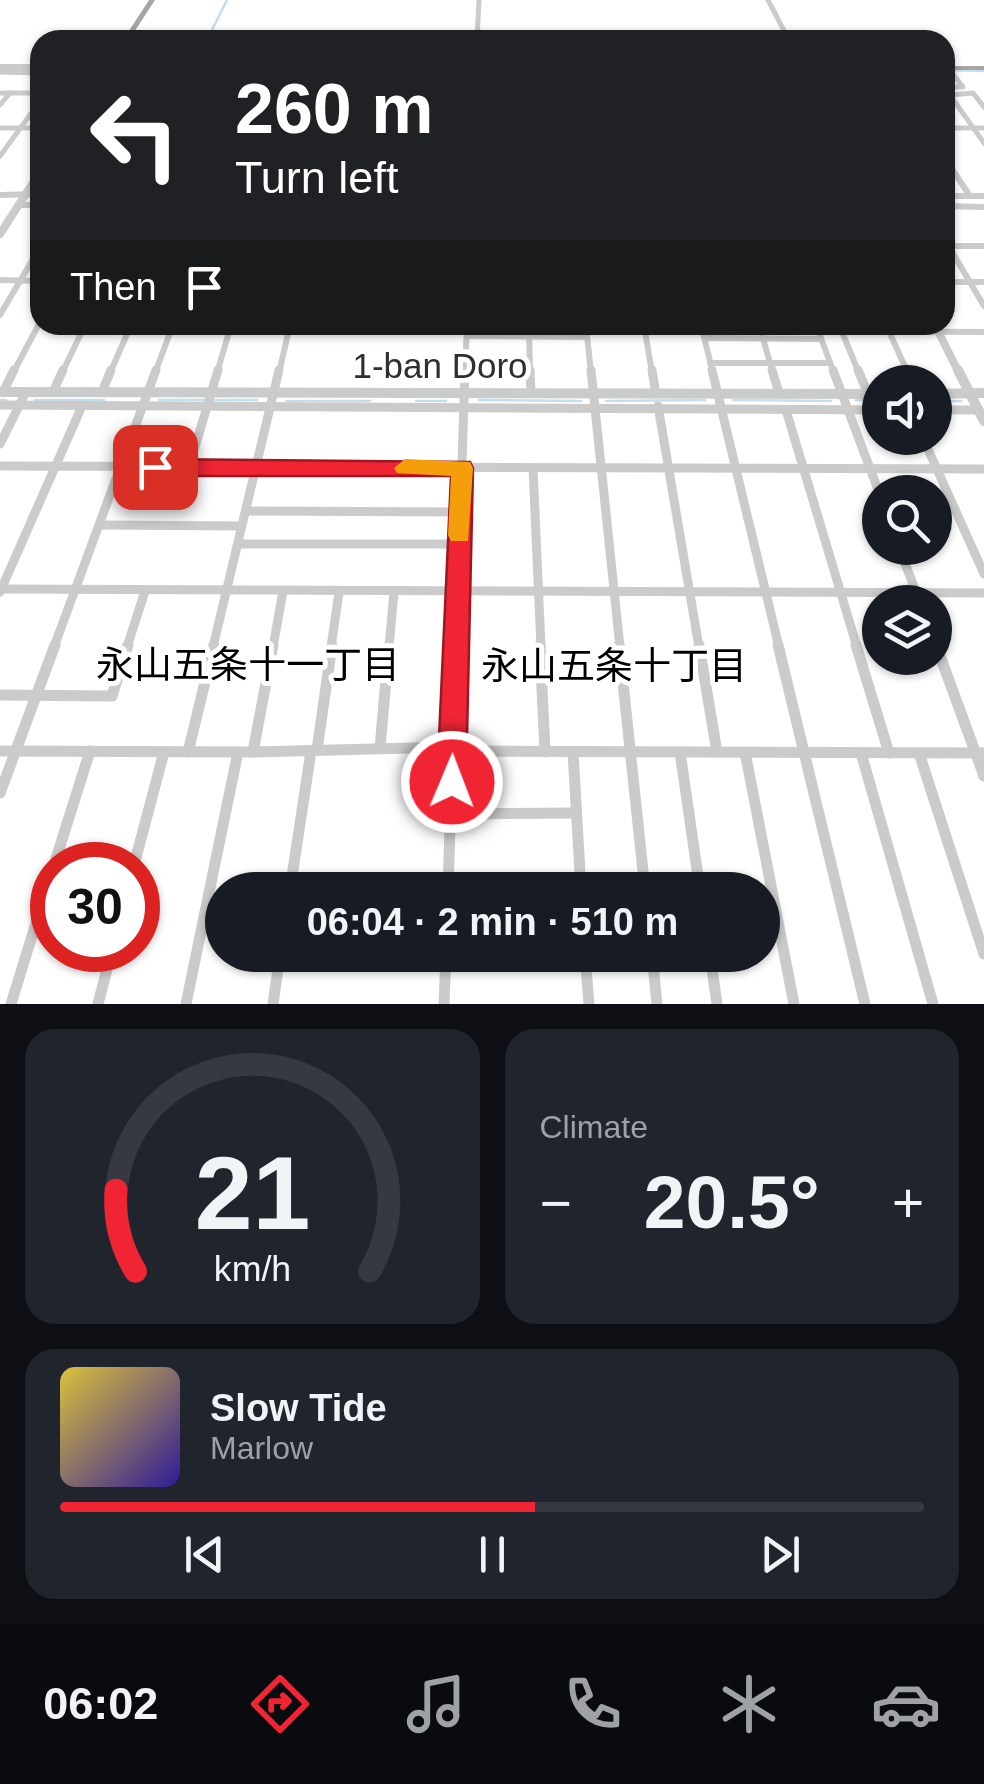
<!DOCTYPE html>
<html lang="en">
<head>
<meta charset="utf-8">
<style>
	:root { --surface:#171b24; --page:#20242c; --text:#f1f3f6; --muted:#9ea1a6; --line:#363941; --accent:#f12434 }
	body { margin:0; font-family:Arial,"Noto Sans JP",sans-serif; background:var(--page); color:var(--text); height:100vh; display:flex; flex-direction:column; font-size:38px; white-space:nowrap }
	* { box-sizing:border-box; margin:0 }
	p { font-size:32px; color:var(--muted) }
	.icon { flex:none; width:55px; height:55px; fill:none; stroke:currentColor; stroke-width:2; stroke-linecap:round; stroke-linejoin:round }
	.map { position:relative; height:1004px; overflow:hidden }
	.sheet { display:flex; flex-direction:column; gap:25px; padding:25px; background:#0d0f14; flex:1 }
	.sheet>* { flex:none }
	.hud { position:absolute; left:30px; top:30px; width:925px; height:305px; border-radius:30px; box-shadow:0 2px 8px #0004; background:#202124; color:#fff; overflow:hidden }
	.buttons { position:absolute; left:862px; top:365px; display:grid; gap:20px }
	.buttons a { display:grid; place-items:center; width:90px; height:90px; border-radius:50%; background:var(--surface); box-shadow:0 2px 8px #0004; font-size:50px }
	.speed { position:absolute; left:30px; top:842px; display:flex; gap:20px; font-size:50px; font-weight:700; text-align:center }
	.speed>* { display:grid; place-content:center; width:130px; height:130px; border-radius:50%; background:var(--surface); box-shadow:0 2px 8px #0004; line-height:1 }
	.speed .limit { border:15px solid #d22; background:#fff; color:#111 }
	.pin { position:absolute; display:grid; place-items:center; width:85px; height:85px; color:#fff; margin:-42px; border-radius:20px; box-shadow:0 5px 15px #0006 }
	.me { position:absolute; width:110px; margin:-55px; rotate:1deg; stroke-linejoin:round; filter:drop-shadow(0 0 8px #0008) }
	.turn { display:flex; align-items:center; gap:35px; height:210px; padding:0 40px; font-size:45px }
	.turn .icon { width:130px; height:130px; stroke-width:2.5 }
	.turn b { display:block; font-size:70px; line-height:85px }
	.then { display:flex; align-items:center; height:95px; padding:0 40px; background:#0003; gap:20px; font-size:38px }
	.big { font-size:75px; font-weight:800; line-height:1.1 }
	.sheet .card { flex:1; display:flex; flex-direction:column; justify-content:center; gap:15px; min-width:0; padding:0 35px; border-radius:30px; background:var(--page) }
	.sheet .dial { align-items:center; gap:0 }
	.dial svg { height:260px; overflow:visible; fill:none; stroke:var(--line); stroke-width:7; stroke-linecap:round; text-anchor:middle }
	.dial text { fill:var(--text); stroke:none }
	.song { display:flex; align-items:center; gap:30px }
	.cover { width:120px; height:120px; border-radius:15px; background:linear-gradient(135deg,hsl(50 70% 55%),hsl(250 70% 35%)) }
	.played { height:10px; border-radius:5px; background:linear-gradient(90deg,var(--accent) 55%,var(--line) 55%) }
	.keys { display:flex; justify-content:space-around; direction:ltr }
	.heat { display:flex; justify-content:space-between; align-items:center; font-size:55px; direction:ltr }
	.sheet .tiles { flex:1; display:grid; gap:25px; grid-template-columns:1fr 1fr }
	.card:last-child { grid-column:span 2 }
	.trip { position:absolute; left:205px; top:872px; width:575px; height:100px; border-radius:50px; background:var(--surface); box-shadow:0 2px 8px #0004; font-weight:800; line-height:100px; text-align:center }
	.dock { display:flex; height:160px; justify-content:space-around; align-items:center; background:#090b0e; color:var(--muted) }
	.dock .icon { width:70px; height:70px }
	.dock .active { color:var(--accent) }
	.dock b { font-size:45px; color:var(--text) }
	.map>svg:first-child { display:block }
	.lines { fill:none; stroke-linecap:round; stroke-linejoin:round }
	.stream { stroke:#c5deee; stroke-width:2.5 }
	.minor-far3 { stroke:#cbcbcb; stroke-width:5 }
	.minor-far2 { stroke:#cbcbcb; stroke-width:6 }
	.minor-far1 { stroke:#cbcbcb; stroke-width:9 }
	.minor { stroke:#cbcbcb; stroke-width:11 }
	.tertiary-far2 { stroke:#cbcbcb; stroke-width:6 }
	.tertiary-far1 { stroke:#cbcbcb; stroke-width:8 }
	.tertiary { stroke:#cbcbcb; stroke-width:10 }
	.primary { fill:#a6a6a6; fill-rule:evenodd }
	.route { fill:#f12434; stroke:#9d1722; stroke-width:2.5 }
	.slow { fill:#f59e0b }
	.labels { text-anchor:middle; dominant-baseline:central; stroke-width:10; stroke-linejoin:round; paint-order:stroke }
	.street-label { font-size:35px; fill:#2e2e2e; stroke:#fff }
	.neighbourhood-label { font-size:38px; fill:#000; stroke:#fff }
</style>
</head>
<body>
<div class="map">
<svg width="984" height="1004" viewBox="0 0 984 1004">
	<rect width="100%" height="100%" fill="#fff"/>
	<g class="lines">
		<g class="stream">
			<path d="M207,40l20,-40"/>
			<path d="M945,70l39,1"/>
			<path d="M0,400h6"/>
			<path d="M35,400h69"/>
			<path d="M159,400h98"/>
			<path d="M479,400l102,1"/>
			<path d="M733,400l98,1"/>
			<path d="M856,400l24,1"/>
			<path d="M286,401h84"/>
			<path d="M416,401h30"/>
			<path d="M606,401l99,-1"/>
			<path d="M935,401h26"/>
		</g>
		<g class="minor-far3">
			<path d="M768,0l21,40"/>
			<path d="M477,40l2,-40"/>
			<path d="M0,72l40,1"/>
			<path d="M945,87h18l-15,-19"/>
			<path d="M0,93h40"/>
			<path d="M0,105l10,-12"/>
			<path d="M984,107l-11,-14 -23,2 34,48"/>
			<path d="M0,128h40"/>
			<path d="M945,128h39"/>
			<path d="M0,156l40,-55"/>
			<path d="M945,158l3,4"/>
		</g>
		<g class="minor-far2">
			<path d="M946,160l24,36"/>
			<path d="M0,195l40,-1"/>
			<path d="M945,196h39"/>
			<path d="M19,205h21"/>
			<path d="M945,206l39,1"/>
			<path d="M945,240l39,66"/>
			<path d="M947,246h37"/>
			<path d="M0,280l40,1"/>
			<path d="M945,282h39"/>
			<path d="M0,315l40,-68"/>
			<path d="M529,325l1,48"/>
			<path d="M586,325l5,48"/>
			<path d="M644,325l8,48"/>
			<path d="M701,325l12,48"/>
			<path d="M759,325l14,48"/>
			<path d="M816,325l18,48"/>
			<path d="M839,325l20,48"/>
			<path d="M886,325l22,48"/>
			<path d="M818,331l166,1"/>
			<path d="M467,336l120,1"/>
			<path d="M705,338l116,1"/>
			<path d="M710,363h120"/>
			<path d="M13,373l27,-51"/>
			<path d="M62,373l23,-48"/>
			<path d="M110,373l21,-48"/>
			<path d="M155,373l18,-48"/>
			<path d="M217,373l14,-48"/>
			<path d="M279,373l11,-48"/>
			<path d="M465,373l2,-48"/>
		</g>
		<g class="minor-far1">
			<path d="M530,370l1,23"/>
			<path d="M591,370l29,277"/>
			<path d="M652,370l4,24"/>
			<path d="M712,370l67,277"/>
			<path d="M772,370l7,23"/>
			<path d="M833,370l47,125"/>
			<path d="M858,370l10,24"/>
			<path d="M907,370l5,12"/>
			<path d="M3,392l11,-22"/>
			<path d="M53,392l10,-22"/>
			<path d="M102,392l9,-22"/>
			<path d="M0,405l880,5"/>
			<path d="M658,406l41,241"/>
			<path d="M786,410l71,237"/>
			<path d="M935,410h44"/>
			<path d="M923,438l61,136"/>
			<path d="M0,444l26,-52"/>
			<path d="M0,466l984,3"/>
			<path d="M189,467l29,-97"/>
			<path d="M533,468l8,179"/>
			<path d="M246,511l214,1"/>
			<path d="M100,525l141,1"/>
			<path d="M238,544h221"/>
			<path d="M899,548l21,54"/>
			<path d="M0,589l984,4"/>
			<path d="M0,592l82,-186"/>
			<path d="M935,643l2,4"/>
			<path d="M54,647l102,-277"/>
			<path d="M127,647l18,-56"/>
			<path d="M213,647l66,-277"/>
			<path d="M273,647l10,-56"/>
			<path d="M331,647l8,-55"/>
			<path d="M389,647l5,-55"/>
			<path d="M456,647l9,-277"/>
		</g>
		<g class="minor">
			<path d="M540,645l5,107"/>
			<path d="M619,645l26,245"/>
			<path d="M699,645l18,107"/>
			<path d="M778,645l87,359"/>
			<path d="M856,645l33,108"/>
			<path d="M936,645l48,131"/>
			<path d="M0,695l112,1 16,-51"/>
			<path d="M380,748l9,-103"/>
			<path d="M317,750l15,-105"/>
			<path d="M0,751l253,1 199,-5"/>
			<path d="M452,751l532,2"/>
			<path d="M188,752l26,-107"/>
			<path d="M253,752l20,-107"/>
			<path d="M573,752l8,138"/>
			<path d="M680,752l20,138"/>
			<path d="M745,752l49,252"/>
			<path d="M861,753l72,251"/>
			<path d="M919,753l65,201"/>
			<path d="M0,793l55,-148"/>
			<path d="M451,814l125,-1"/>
			<path d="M54,865l36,-114"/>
			<path d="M134,865l30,-113"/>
			<path d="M290,890l21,-139"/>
			<path d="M448,890l8,-245"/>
			<path d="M585,955l4,49"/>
			<path d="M652,955l5,49"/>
			<path d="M710,955l7,49"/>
			<path d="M11,1004l41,-133"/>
			<path d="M98,1004l14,-54"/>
			<path d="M186,1004l52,-252"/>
			<path d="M273,1004l7,-49"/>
			<path d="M444,1004l2,-49"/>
		</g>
		<path class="tertiary-far2" d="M0,67h40"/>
		<g class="tertiary-far1">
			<path d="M0,234l40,-62"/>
			<path d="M935,325l24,48"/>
		</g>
		<g class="tertiary">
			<path d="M958,370l26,51"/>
			<path d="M0,392l880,2"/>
			<path d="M935,394l49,-1"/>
		</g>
		<g class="primary">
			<path d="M149,0h6l-26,40h-6z"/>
			<rect x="945" y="66" width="39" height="4"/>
		</g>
	</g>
	<path class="route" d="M155,459l315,3 3,6 -7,314 -4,11 -10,4 -11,-4 -4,-11 14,-306h-296l-11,-9z"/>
	<path class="slow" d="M405,459l65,3 3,6 -5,73h-17l-3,-6 3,-59 -54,-3 -3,-5z"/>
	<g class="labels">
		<g class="street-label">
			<text x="440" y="365">1-ban Doro</text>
		</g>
		<g class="neighbourhood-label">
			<text x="248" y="665">永山五条十一丁目</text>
			<text x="614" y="666">永山五条十丁目</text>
		</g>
	</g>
</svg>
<div class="buttons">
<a><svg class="icon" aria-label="sound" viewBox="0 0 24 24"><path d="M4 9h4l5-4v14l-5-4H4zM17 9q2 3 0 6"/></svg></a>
<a><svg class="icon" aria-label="search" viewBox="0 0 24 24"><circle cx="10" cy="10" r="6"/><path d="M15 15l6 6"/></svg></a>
<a><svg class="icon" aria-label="layers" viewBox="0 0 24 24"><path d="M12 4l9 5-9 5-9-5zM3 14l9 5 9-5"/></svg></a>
</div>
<div class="speed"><div class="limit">30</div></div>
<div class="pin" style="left:155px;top:467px;background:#d93025"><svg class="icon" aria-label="arrive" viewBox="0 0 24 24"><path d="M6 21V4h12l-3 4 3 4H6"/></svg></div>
<svg class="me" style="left:452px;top:782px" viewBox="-20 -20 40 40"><circle r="17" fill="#f12434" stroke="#fff" stroke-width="3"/><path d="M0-11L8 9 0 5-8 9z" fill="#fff"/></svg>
<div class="trip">06:04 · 2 min · 510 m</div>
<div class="hud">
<div class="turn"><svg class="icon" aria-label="left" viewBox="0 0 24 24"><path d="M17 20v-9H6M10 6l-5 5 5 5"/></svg><div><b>260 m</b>Turn left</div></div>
<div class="then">Then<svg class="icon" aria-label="arrive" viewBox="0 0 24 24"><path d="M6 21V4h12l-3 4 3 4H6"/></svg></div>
</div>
</div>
<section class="sheet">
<div class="tiles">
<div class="card dial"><svg viewBox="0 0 100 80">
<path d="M14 69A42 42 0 1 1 86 69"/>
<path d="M14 69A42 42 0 0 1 8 44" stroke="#f12434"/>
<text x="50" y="56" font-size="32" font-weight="700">21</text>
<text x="50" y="72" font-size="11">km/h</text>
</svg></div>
<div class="card"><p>Climate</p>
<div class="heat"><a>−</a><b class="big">20.5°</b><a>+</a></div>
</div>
<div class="card">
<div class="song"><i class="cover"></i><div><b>Slow Tide</b><p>Marlow</p></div></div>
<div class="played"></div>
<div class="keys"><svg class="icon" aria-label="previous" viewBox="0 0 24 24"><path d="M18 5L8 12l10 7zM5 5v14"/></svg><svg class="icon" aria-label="pause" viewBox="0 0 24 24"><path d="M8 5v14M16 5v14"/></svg><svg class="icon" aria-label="next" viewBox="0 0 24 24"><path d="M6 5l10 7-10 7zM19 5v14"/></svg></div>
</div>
</div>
</section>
<nav class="dock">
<b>06:02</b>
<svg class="icon active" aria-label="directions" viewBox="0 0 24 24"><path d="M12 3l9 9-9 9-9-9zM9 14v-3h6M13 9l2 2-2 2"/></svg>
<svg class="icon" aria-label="music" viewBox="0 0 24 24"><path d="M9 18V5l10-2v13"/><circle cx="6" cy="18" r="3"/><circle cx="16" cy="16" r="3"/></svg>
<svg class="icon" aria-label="phone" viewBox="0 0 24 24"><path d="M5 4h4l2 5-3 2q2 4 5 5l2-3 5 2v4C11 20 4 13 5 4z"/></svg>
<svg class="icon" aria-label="climate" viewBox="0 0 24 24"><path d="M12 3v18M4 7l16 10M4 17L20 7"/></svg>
<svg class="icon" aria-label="car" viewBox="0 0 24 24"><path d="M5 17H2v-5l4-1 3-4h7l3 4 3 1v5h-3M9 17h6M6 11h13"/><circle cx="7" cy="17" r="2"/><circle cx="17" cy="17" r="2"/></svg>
</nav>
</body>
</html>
